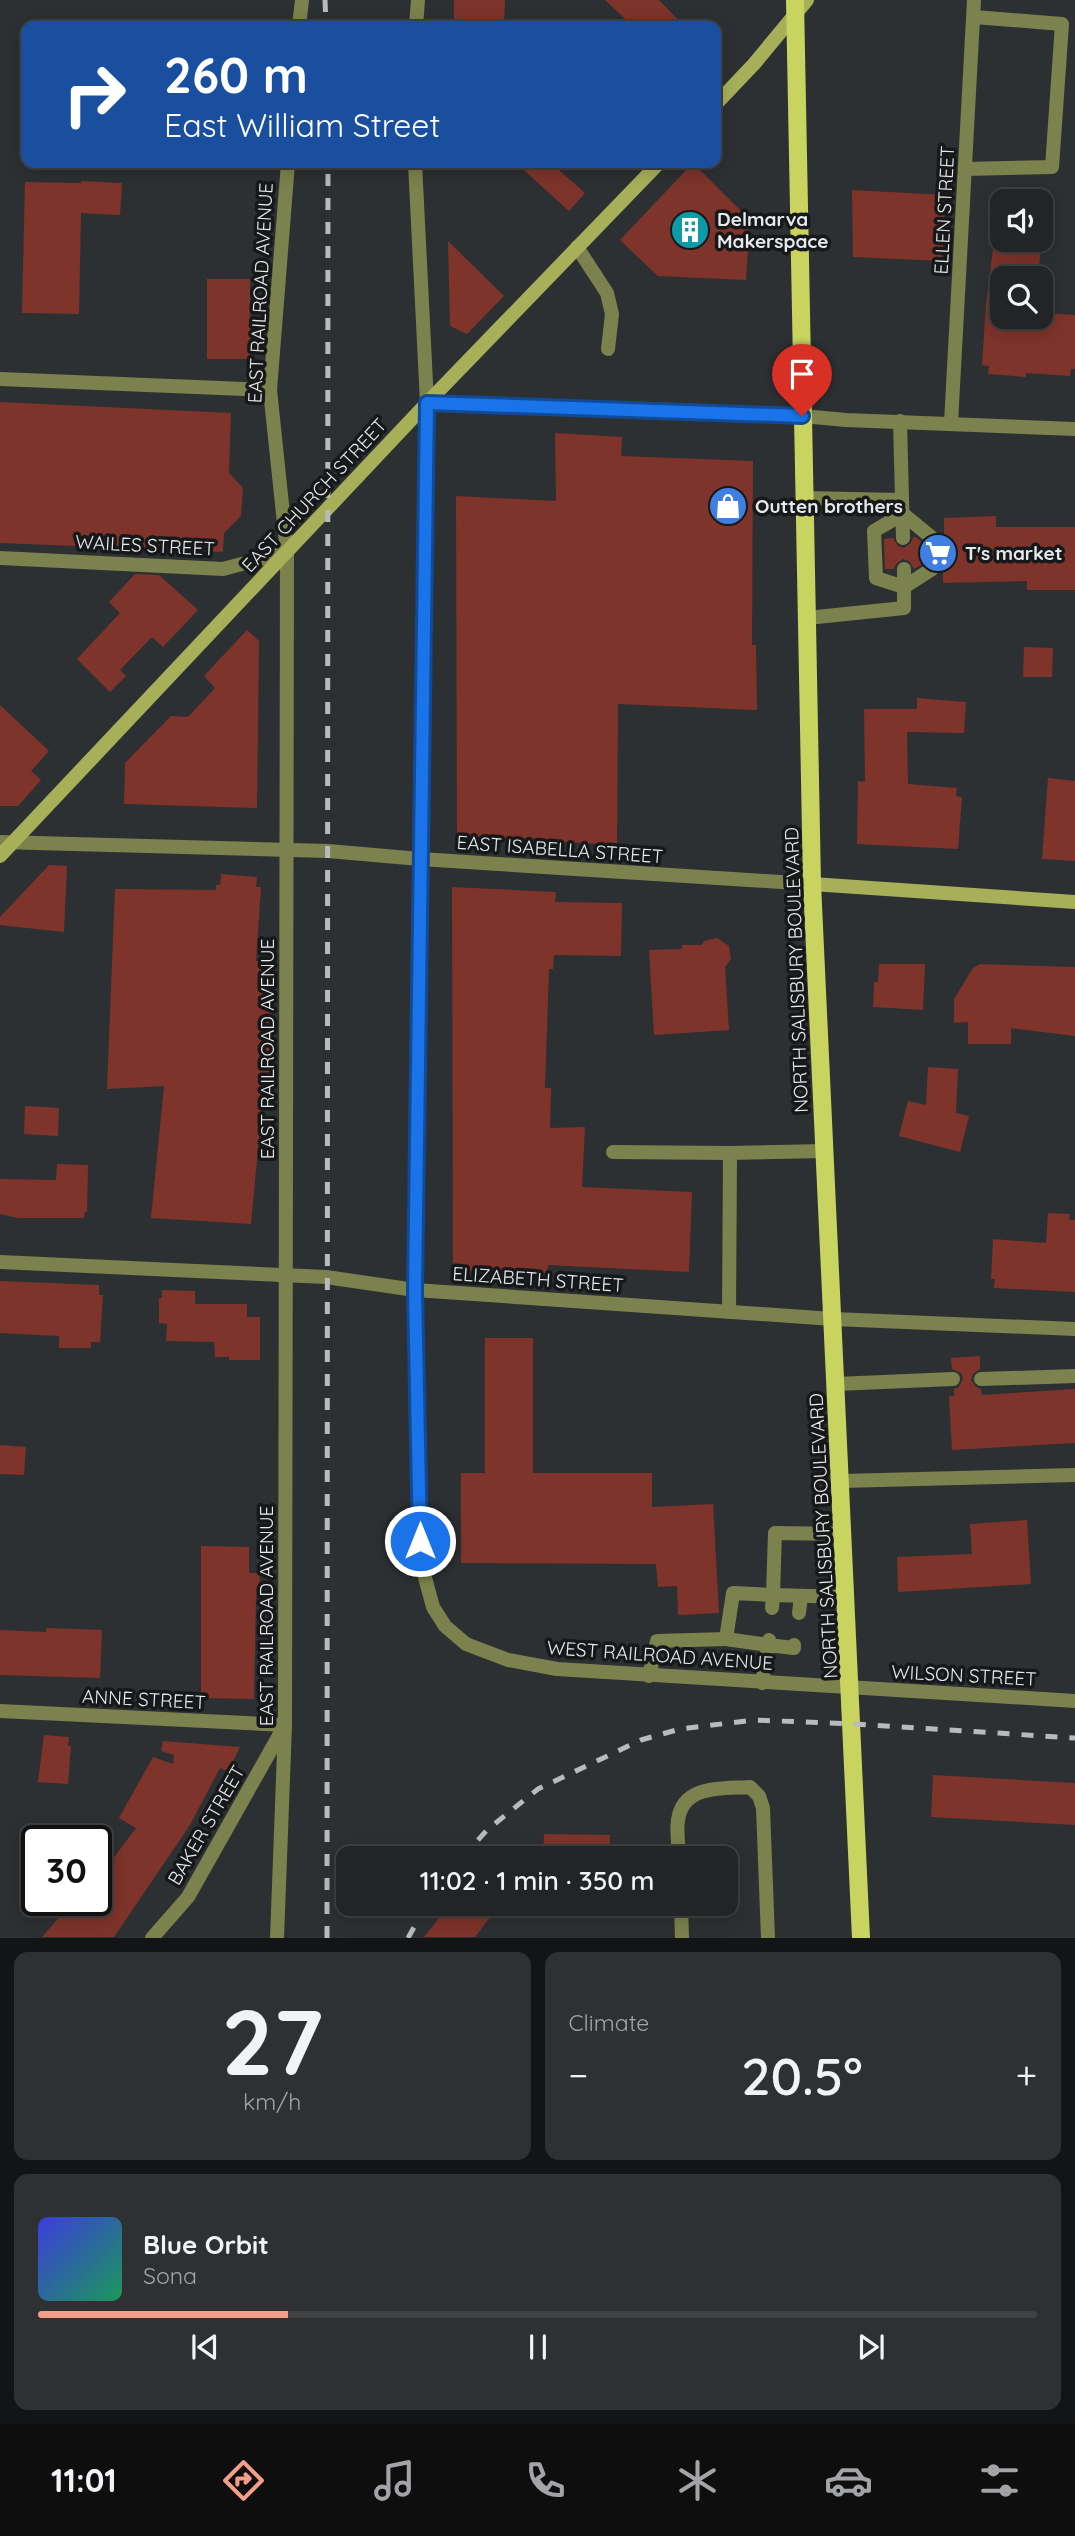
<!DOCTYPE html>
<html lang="en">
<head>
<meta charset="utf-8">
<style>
	:root { --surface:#222426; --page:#2e3032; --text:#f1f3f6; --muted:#a2a4a7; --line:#3f4143; --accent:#f49e8a }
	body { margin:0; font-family:Quicksand,sans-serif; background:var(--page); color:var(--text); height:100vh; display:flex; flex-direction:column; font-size:26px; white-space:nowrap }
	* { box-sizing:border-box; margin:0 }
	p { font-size:23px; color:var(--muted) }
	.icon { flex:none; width:38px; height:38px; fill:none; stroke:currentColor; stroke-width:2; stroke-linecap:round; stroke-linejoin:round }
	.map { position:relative; height:1938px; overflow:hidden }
	.side { display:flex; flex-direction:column; gap:14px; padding:14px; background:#131415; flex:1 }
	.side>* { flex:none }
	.hud { position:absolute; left:21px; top:21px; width:700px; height:147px; border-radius:14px; box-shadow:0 4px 18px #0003,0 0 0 2px var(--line); background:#1a4fa0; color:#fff; overflow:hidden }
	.tools { position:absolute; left:990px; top:189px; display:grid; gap:14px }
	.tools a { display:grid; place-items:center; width:63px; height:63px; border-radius:14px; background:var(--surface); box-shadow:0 4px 18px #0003,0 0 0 2px var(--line); font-size:35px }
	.speed { position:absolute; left:21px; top:1825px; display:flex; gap:14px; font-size:35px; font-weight:700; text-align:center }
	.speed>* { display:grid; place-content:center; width:91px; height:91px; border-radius:50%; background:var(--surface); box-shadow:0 4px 18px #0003,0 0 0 2px var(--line); line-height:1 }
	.speed .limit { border:4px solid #111; border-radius:10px; background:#fff; color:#111 }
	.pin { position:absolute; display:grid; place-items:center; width:60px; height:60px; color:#fff; margin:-72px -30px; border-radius:50% 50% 50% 0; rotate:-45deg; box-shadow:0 0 7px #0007 }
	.pin .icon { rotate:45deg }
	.me { position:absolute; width:77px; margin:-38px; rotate:0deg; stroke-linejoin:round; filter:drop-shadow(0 0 5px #0008) }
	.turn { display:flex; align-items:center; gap:24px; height:147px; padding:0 28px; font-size:32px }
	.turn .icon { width:91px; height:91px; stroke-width:2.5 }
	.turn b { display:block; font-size:49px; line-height:60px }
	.big { font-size:52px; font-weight:600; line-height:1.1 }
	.side .card { flex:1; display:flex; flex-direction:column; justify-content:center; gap:10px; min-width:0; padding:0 24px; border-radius:14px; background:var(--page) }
	.side .dial { align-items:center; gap:0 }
	.dial b { font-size:91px; line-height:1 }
	.song { display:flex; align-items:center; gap:21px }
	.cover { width:84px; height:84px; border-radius:10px; background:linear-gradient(135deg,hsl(240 70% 55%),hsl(150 70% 35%)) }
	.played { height:7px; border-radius:4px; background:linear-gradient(90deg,var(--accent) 25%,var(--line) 25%) }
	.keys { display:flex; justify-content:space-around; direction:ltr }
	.heat { display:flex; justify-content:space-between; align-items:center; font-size:38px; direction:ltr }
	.side .tiles { flex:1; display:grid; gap:14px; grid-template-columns:1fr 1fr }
	.card:last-child { grid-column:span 2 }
	.trip { position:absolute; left:336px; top:1846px; width:402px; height:70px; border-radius:14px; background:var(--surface); box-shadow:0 4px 18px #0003,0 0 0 2px var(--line); font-weight:600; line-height:70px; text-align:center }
	.tab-bar { display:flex; height:112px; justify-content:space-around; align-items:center; background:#0e0e0f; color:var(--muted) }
	.tab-bar .icon { width:49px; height:49px }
	.tab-bar .active { color:var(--accent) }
	.tab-bar b { font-size:32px; color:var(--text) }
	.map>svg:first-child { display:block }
	.building { fill:#7e342a }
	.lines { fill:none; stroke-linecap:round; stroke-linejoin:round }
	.lane { stroke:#7c824d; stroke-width:14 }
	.street { stroke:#7c824d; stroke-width:14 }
	.secondary { stroke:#a7b059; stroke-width:14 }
	.primary { stroke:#c9d460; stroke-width:18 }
	.rail { stroke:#b8babc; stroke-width:5; stroke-dasharray:12 12; stroke-linecap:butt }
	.route-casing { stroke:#114b97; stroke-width:18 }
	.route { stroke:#1a73e8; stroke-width:12 }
	.labels { text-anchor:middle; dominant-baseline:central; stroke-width:7; stroke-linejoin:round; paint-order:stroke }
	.street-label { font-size:19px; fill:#e8e9eb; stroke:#171819 }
	.poi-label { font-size:19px; font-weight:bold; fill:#e8e9eb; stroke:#171819; text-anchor:start }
</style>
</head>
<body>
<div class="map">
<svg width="1075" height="1938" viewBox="0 0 1075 1938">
	<rect width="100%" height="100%" fill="#2d3032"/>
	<g class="building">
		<path d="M454,0h51l-1,26h-50z"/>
		<path d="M605,0h54l25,26h-51z"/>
		<path d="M516,163h35l34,30 -16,18z"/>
		<path d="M693,163l57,57 -4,60 -88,-4 -38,-36z"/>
		<path d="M81,181l41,2 -2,32 -39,-2 -2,101 -57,-1 3,-131 56,1z"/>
		<path d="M852,190l93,5 -3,66 -89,-4z"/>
		<path d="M448,241l56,55 -37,38 -17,-8z"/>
		<path d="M994,241l47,5 -3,32h-35v39h38v-4l34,2v54h-4l-1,7 -44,-3v4l-38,-3 1,-8 -7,-1 4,-61z"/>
		<rect x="207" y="279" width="43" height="80"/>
		<path d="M0,402l231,11 -2,60 14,15 -2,28 -17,17 -1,19 -223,-9z"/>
		<path d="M555,433l67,4 -1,19 132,5 -1,184h4l1,65 -139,-6 -1,141 -83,-5v-2l-77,-1 -1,-341 100,5z"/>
		<path d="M996,516v11h79v63h-48v-9l-84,2v-14l-6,-8 -5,-2 -18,10 -5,-8 -6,-2 -7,5 -2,5h-9l-1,-30 9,-1 5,8 6,2 7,-5 2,-6h3l9,8 9,1 5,-3 1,-7h4v-18z"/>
		<path d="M135,574l24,1 39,35 -35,37 -11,-10 -32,33 6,6 -16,16 -33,-33 43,-46 -11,-11z"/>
		<path d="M247,630l12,11 -2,167 -133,-4 1,-41 46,-47 17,1 27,-29 -11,-12z"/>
		<path d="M1024,647l29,1 -1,29h-29z"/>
		<path d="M917,698l49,4 -2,31 -57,-1 1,52 49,4 -1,8 6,1 -4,52 -101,-5 1,-63 7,1 -1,-73h53z"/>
		<path d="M0,705l49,46 -18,20 10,9 -23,26h-18z"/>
		<path d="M1048,778l27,3v80l-33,-2z"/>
		<path d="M49,865l18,1 -3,66 -64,-7v-8z"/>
		<path d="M221,874l36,3 -1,10h5l-5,74h18l-3,123 -7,1 -13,139 -100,-6 13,-132 -57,3 8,-200 101,1v-5h4z"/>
		<path d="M452,887l104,5 -1,10 67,1 -1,53 -67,-1 -1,14h-4l-4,119h6l-1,40 35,-1 -3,60 110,5 -3,80 -141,-7 -1,8 -94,-3z"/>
		<path d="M717,938l12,8 2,13 -6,8 4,63 -75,5 -5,-85 33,-1v-4h20l2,-4z"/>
		<path d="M879,964h46l-2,46 -50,-3 1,-25h4z"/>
		<path d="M980,964l95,3v69l-64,-8v16h-43v-22l-14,1v-24l19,-31z"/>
		<path d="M928,1067l30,2 -2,44 13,3 -9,36 -61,-16 9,-35 18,4z"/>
		<path d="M25,1106l34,2 -1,28 -34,-2z"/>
		<path d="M57,1164l31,1 -1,47h-2l-1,6h-66l-18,-4v-35l56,1z"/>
		<path d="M1048,1213l22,1 -1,6h6v72l-81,-4 1,-9h-4l2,-40 53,4z"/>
		<path d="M0,1281l99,4v10h4l-3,47h-9v6h-32v-12l-59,-3z"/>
		<path d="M162,1290l33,1v13h52v13h13v43h-31v-3h-14l-1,-15 -48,-1 1,-17 -8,-1v-25h3z"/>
		<path d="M485,1338h48v135h119v34l61,-3 6,109 -41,2 -1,-29 -19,1 -2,-23 -195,-1v-90h24z"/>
		<path d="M980,1356v13l-7,5 -2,6 5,7 5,2 1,6 93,-6v54l-123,7 -3,-54h5v-7l5,-2 4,-8 -2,-6 -9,-4 -1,-11z"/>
		<path d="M0,1445l26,2 -2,28 -24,-1z"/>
		<path d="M1027,1520l4,64 -133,8 -1,-35 75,-3 -2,-30z"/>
		<path d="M201,1546l48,1v26h11l-1,23h-3l-2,103 -53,-1z"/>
		<path d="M46,1628l56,2 -2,48 -100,-3v-45l46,2z"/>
		<path d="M44,1735l25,2 -1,9h3l-3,38 -30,-2z"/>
		<path d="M163,1741l77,6 -12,24 -8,-3 -30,57 -76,112h-72l32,-37h22v-9l19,-29 -3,-2 24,-32 -17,-10 34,-61 20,7 1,-9 -13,-4z"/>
		<path d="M933,1775l142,8v42l-144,-8z"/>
		<path d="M544,1834l66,1 -1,23h-66z"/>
		<path d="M450,1904h50l-25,33h-51z"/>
	</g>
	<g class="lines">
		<g class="lane">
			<path d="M299,26l3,-26"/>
			<path d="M416,26l2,-26"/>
			<path d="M415,163l12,240"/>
			<path d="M965,169l87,-2 10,-143 -88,-7"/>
			<path d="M577,247l30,46 5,21 -4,35"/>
			<path d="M900,421l3,117"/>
			<path d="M804,498l98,2"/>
			<path d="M931,537l-28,-23 -29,17 2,47 28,9 28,-18"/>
			<path d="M807,618l97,-10v-39"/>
			<path d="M613,1152l117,1"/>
			<path d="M729,1312l1,-159 95,-2"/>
			<path d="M981,1379l94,-3"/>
			<path d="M836,1384l117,-5"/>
			<path d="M841,1481l234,-6"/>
			<path d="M843,1534l-68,-1 -2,62 74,2"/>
			<path d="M799,1613l2,-16"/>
			<path d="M769,1640l-1,5 -42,-6 7,-46 40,2 -1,13"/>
			<path d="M649,1676l8,-35 69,-2"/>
			<path d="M762,1683l6,-38 26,3v-3"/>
			<path d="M679,1858c0,-12 -3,-26 -1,-38 5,-36 45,-31 72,-33l9,9 4,12 5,130"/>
			<path d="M681,1904l1,34"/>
		</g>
		<g class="street">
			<path d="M0,379l270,11"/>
			<path d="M951,423l23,-423"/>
			<path d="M1075,429l-229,-9 -44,-4 -375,-13 -12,887 5,269 13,48 12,19 21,18 42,16 49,9 518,32"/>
			<path d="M0,558l223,11 64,-17"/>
			<path d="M0,842l328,9 92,8 392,25"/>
			<path d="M0,1262l326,15 89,13 418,29 242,10"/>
			<path d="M0,1711l285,14 -97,172 -36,41"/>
			<path d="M277,1938l8,-213 2,-1173 -17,-162 18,-227"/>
		</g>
		<g class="secondary">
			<path d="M716,104l38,-40 53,-64"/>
			<path d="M0,856l427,-453 232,-240"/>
			<path d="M812,884l263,18"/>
		</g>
		<path class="primary" d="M795,0l17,884 49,1054"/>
		<g class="rail">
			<path d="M325,0l1,26"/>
			<path d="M462,1858l25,-28 51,-41 103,-49 39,-11 74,-9 99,4 222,14"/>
			<path d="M327,1938l1,-1775"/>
			<path d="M408,1938l19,-34"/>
		</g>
	</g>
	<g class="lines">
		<defs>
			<path id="route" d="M420,1541l-5,-251 12,-887 375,13"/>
		</defs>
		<use href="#route" class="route-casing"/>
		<use href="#route" class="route"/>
	</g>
	<defs>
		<symbol id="building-disc" viewBox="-11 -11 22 22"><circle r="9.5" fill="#0f9aa8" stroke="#171819"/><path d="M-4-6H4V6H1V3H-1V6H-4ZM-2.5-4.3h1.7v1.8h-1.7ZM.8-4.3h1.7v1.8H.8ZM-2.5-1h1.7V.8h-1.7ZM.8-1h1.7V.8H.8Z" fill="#fff"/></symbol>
		<symbol id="shop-disc" viewBox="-11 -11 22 22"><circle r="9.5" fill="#3f7fe0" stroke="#171819"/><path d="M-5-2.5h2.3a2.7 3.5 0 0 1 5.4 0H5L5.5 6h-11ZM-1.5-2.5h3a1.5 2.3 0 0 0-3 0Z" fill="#fff"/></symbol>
		<symbol id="supermarket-disc" viewBox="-11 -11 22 22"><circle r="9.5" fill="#3f7fe0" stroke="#171819"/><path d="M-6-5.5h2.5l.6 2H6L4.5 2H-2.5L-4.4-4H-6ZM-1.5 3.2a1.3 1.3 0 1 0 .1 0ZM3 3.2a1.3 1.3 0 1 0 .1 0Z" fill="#fff"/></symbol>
	</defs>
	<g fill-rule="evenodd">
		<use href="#building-disc" x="668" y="208" width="44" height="44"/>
		<use href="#shop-disc" x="706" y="484" width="44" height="44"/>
		<use href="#supermarket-disc" x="916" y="531" width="44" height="44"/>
	</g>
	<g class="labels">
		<g class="street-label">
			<text transform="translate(944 210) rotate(-87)">ELLEN STREET</text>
			<text transform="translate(260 293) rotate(-87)">EAST RAILROAD AVENUE</text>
			<text transform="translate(314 495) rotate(-47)">EAST CHURCH STREET</text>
			<text transform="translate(145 545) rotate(3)">WAILES STREET</text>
			<text transform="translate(560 849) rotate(4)">EAST ISABELLA STREET</text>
			<text transform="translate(796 970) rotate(-92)">NORTH SALISBURY BOULEVARD</text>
			<text transform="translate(267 1049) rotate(-90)">EAST RAILROAD AVENUE</text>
			<text transform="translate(538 1279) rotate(4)">ELIZABETH STREET</text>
			<text transform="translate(823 1536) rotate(-93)">NORTH SALISBURY BOULEVARD</text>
			<text transform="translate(266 1616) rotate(-90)">EAST RAILROAD AVENUE</text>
			<text transform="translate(660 1655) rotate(4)">WEST RAILROAD AVENUE</text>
			<text transform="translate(964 1675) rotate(3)">WILSON STREET</text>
			<text transform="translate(144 1699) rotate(3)">ANNE STREET</text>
			<text transform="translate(206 1825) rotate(-60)">BAKER STREET</text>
		</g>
		<g class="poi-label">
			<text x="717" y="219">Delmarva<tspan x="717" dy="22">Makerspace</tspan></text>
			<text x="755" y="506">Outten brothers</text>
			<text x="965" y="553">T's market</text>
		</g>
	</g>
</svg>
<div class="tools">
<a><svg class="icon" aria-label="sound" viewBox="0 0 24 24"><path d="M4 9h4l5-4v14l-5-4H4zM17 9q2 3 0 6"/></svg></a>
<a><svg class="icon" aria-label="search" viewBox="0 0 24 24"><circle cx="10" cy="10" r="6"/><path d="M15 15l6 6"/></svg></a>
</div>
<div class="speed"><div class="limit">30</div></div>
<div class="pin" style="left:802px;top:416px;background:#d93025"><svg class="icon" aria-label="arrive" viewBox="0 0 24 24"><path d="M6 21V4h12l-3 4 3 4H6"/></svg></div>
<svg class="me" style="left:420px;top:1541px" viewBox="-20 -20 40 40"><circle r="17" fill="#1a73e8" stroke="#fff" stroke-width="3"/><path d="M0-11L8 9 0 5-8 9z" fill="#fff"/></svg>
<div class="trip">11:02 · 1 min · 350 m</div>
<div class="hud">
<div class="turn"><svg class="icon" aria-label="right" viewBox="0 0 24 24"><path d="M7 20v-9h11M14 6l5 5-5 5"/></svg><div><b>260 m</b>East William Street</div></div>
</div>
</div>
<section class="side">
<div class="tiles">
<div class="card dial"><b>27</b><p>km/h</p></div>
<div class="card"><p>Climate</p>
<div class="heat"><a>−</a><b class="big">20.5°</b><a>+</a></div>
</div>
<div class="card">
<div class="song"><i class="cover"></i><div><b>Blue Orbit</b><p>Sona</p></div></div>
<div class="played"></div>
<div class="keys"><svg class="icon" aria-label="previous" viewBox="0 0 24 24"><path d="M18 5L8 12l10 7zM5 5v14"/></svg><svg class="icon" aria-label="pause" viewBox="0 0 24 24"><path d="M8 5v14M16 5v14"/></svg><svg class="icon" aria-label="next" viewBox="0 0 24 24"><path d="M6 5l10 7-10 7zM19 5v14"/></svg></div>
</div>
</div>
</section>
<nav class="tab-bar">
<b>11:01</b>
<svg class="icon active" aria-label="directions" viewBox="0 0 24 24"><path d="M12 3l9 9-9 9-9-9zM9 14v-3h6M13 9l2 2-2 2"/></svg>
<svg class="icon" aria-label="music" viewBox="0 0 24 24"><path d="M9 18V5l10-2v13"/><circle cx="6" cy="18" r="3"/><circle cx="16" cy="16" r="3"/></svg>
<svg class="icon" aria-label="phone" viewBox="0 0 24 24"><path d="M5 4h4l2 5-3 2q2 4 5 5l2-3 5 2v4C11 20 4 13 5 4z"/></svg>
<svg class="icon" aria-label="climate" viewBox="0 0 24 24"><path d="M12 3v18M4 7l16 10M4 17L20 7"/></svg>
<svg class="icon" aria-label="car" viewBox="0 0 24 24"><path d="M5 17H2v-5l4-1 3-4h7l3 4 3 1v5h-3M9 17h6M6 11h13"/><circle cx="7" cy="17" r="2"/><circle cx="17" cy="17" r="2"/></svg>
<svg class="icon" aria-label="filters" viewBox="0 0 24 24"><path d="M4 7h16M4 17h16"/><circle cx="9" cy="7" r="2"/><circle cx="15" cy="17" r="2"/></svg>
</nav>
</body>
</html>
